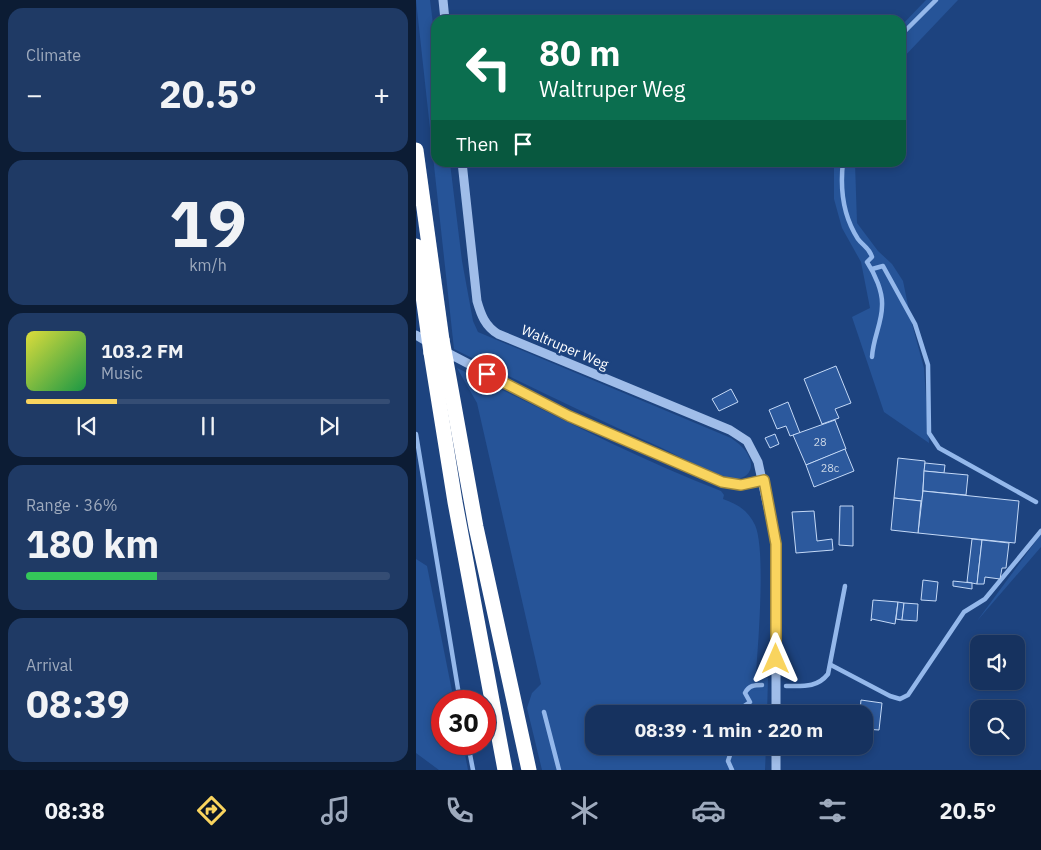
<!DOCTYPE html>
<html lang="en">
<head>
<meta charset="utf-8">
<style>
	:root { --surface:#16325f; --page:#1f3a65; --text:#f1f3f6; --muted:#9eaabd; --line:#354d74; --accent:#f9d45e }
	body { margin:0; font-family:"IBM Plex Sans",sans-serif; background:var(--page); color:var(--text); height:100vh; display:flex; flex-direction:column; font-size:19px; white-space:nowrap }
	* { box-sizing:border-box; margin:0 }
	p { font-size:16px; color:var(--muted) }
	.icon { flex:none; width:28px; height:28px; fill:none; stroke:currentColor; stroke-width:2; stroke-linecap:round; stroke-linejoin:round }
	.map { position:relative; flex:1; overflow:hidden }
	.panel { display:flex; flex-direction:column; gap:8px; padding:8px; background:#0c1c34; width:416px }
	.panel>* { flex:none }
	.banner { position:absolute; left:15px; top:15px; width:475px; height:152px; border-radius:15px; box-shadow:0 2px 8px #0003,0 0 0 1px var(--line); background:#0b6e4f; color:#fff; overflow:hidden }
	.controls { position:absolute; left:554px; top:635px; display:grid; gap:10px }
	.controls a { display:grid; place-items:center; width:55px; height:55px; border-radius:10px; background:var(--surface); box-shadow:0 2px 8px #0003,0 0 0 1px var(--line); font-size:25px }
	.speed { position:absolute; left:15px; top:690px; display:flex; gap:10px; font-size:25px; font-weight:700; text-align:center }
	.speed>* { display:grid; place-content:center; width:65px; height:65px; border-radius:50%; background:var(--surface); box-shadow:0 2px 8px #0003,0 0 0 1px var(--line); line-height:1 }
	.speed .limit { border:8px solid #d22; background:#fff; color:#111 }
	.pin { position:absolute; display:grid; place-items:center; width:42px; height:42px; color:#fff; margin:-21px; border:2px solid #fff; border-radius:50%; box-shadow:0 1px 5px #0007 }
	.me { position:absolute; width:55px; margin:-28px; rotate:0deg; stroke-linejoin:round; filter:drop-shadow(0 0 4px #0008) }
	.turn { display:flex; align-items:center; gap:18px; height:105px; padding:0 25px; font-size:22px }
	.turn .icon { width:65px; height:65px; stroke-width:2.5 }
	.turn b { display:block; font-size:35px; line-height:42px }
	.then { display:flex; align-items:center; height:48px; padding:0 25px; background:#0003; gap:10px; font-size:19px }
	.big { font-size:38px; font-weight:700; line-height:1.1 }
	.panel .card { flex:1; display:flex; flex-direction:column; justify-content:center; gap:8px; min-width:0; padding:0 18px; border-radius:15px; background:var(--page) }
	.panel .dial { align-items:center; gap:0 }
	.dial b { font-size:65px; line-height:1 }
	.song { display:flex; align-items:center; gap:15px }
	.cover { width:60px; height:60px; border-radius:8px; background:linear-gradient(135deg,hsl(60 70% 55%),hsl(140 70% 35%)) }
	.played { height:5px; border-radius:2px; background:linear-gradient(90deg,var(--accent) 25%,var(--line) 25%) }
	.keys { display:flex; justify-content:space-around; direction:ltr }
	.heat { display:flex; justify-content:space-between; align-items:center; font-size:28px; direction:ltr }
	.charge { height:8px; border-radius:4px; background:linear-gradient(90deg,#34c759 36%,var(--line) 0) }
	.trip { position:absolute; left:169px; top:705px; width:288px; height:50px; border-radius:15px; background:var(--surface); box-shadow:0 2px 8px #0003,0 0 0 1px var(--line); font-weight:700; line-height:50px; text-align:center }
	.tabs { display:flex; height:80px; justify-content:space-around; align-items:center; background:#091426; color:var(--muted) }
	.tabs .icon { width:35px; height:35px }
	.tabs .current { color:var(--accent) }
	.tabs b { font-size:22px; color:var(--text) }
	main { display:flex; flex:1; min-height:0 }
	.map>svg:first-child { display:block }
	.green { fill:#265498 }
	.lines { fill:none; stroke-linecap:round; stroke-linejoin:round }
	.stream { stroke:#94b8eb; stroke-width:4.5 }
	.building { fill:#2c599d; stroke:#c4d9f7 }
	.minor { stroke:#a0bde9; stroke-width:9 }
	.highway { stroke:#fff; stroke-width:15 }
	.highway-bridge { stroke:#fff; stroke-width:15 }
	.route-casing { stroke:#a28a3d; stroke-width:12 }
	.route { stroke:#f9d45e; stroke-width:9 }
	.labels { text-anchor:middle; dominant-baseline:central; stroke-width:5; stroke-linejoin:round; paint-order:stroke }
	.number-label { font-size:11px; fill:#cad6e6 }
	.street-label { font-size:14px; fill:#fff; stroke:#1d437f }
</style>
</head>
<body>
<main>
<section class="panel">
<div class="card"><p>Climate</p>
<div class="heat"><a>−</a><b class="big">20.5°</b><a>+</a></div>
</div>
<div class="card dial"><b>19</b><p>km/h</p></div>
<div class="card">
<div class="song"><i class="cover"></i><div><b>103.2 FM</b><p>Music</p></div></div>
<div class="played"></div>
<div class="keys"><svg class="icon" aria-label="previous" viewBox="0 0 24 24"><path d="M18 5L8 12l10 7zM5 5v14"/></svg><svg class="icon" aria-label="pause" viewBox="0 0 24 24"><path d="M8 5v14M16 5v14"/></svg><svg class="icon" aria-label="next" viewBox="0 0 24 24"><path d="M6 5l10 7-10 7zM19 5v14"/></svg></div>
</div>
<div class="card"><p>Range · 36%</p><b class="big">180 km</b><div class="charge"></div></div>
<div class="card"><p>Arrival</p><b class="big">08:39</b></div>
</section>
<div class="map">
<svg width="625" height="770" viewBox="0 0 625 770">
	<rect width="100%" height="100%" fill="#1d437f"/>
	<g class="green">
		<path d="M0,0h14l6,48v114l14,1 12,98 11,60 5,11 253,106c7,5 15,11 18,19 7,14 -5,25 -19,21 -26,-7 -52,-23 -77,-34 -67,-30 -133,-62 -199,-95z"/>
		<path d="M510,0h32l-57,60v-34z"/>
		<path d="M418,163h21l2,60 21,28 14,13 11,17 8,39 13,48 5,75 -45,-31 -32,-95 18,-9 -9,-46 -19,-34 -8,-29z"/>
		<path d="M41,368c88,42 173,88 264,123l3,4 -1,4c14,5 25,11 32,26 11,24 3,120 1,150l12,3 -1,36h-173v32h172l-1,24h-223l-15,-62 5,-15 9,-9 -64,-281z"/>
		<path d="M625,534v13l-64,74z"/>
		<path d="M0,559l11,7 27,135h-12v43h21l5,26h-29l-23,-17z"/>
	</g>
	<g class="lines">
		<g class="stream">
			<path d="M485,35l35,-35"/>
			<path d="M427,162c-3,26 0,54 15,77 5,7 11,8 14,18l-5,5c8,12 16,30 15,44 0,17 -9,32 -10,51"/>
			<path d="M456,269l11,-3 32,58 13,41 1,68 10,15 97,54"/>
			<path d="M0,434l44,267"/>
			<path d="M415,665l59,31 10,3 8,-4 56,-83 21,-13 56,-68"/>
			<path d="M370,686c17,0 31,2 42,-12l17,-88"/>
			<path d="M128,712l15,58"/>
			<path d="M324,714l1,-6 9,-6 -5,-9c4,-8 10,-8 17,-8"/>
			<path d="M52,744l5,26"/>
			<path d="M316,770l-4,-9 5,-15"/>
		</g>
	</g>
	<g class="building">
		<path d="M420,366l15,37 -16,6 4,9 -17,6 -18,-45z"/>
		<path d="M315,389l7,13 -19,9 -7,-12z"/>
		<path d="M372,402l12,31 -10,3 -4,-10 -9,3 -8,-19z"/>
		<path d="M419,420l11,29 -40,16 -13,-30z"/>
		<path d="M359,434l4,10 -9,4 -5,-10z"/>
		<path d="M429,449l9,22 -40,16 -8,-22z"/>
		<path d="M482,458l27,3 -3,40 -28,-3z"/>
		<path d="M509,463l20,2 -1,8 -20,-2z"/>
		<path d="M508,471l44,4 -2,20 -43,-4z"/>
		<path d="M507,491l96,10 -4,42 -97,-10z"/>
		<path d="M478,498l27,3 -3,32 -27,-3z"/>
		<path d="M424,506h13v40l-14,-1z"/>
		<path d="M398,511l3,30 15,-2 1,11 -37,3 -4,-41z"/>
		<path d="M556,539l10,1 -5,44 -10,-2z"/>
		<path d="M566,540l27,3 -3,25h-4l-2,11 -15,-2 -1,7h-7z"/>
		<path d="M507,580l15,2 -2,19 -15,-1z"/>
		<path d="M537,581l19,2v6l-19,-3z"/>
		<path d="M457,600l25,2 -3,22 -23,-5 -1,2z"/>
		<path d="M482,602l6,1 -2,17 -6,-1z"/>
		<path d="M488,603l14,1 -1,17 -15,-1z"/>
		<path d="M445,700l21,3 -3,27 -15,-1v-15h-35v-5h-2h19l1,-4 7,1 -1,4 7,1z"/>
	</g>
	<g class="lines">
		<g class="minor">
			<path d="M27,0l2,20"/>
			<path d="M46,162l15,139c4,14 8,25 21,33l232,96 17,11 11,21 18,82v170"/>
			<path d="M0,335l15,9"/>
			<path d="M26,350l127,66 153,66 19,3 23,-5"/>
			<path d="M360,746v24"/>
		</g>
		<g class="highway">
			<path d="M0,150l26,190"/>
			<path d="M0,246l12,86"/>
			<path d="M15,353l24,149 50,268"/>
			<path d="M30,361l30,166 53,243"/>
		</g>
		<g class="highway-bridge">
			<path d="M12,332l3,21"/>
			<path d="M26,340l4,21"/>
		</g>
	</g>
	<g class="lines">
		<defs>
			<path id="route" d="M71,374l82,42 153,66 19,3 23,-5 12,64v115"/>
		</defs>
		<use href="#route" class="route-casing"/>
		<use href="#route" class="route"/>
	</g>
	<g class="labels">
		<g class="number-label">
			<text x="404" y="442">28</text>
			<text x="414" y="468">28c</text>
		</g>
		<g class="street-label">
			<text transform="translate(149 347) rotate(23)">Waltruper Weg</text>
		</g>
	</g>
</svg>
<div class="controls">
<a><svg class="icon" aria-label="sound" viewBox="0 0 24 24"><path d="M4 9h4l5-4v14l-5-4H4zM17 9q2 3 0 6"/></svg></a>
<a><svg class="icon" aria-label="search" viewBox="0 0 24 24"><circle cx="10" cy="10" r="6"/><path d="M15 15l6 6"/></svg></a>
</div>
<div class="speed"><div class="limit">30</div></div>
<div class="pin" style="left:71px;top:374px;background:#d93025"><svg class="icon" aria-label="arrive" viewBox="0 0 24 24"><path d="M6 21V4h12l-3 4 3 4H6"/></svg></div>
<svg class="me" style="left:360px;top:659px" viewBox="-20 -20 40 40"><path d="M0-17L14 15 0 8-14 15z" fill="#f9d45e" stroke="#fff" stroke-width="4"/></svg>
<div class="trip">08:39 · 1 min · 220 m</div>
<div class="banner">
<div class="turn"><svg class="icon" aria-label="left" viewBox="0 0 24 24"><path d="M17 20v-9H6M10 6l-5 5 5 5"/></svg><div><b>80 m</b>Waltruper Weg</div></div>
<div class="then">Then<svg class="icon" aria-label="arrive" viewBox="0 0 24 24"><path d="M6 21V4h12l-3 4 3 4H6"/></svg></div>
</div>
</div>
</main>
<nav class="tabs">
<b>08:38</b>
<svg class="icon current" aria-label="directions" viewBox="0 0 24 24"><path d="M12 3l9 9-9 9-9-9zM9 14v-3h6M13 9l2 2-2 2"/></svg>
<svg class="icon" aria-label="music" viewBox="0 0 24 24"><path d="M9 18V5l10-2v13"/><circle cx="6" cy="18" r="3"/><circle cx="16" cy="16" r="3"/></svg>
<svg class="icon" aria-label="phone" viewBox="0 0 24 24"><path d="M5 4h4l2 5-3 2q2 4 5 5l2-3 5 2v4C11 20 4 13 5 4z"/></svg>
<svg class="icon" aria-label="climate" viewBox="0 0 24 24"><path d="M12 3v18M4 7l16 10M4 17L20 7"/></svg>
<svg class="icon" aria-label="car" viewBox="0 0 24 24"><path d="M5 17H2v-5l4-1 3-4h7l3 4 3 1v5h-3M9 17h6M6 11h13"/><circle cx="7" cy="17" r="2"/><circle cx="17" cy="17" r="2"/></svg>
<svg class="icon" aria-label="filters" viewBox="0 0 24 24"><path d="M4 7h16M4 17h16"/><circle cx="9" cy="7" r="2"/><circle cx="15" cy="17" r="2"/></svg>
<b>20.5°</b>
</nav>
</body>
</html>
